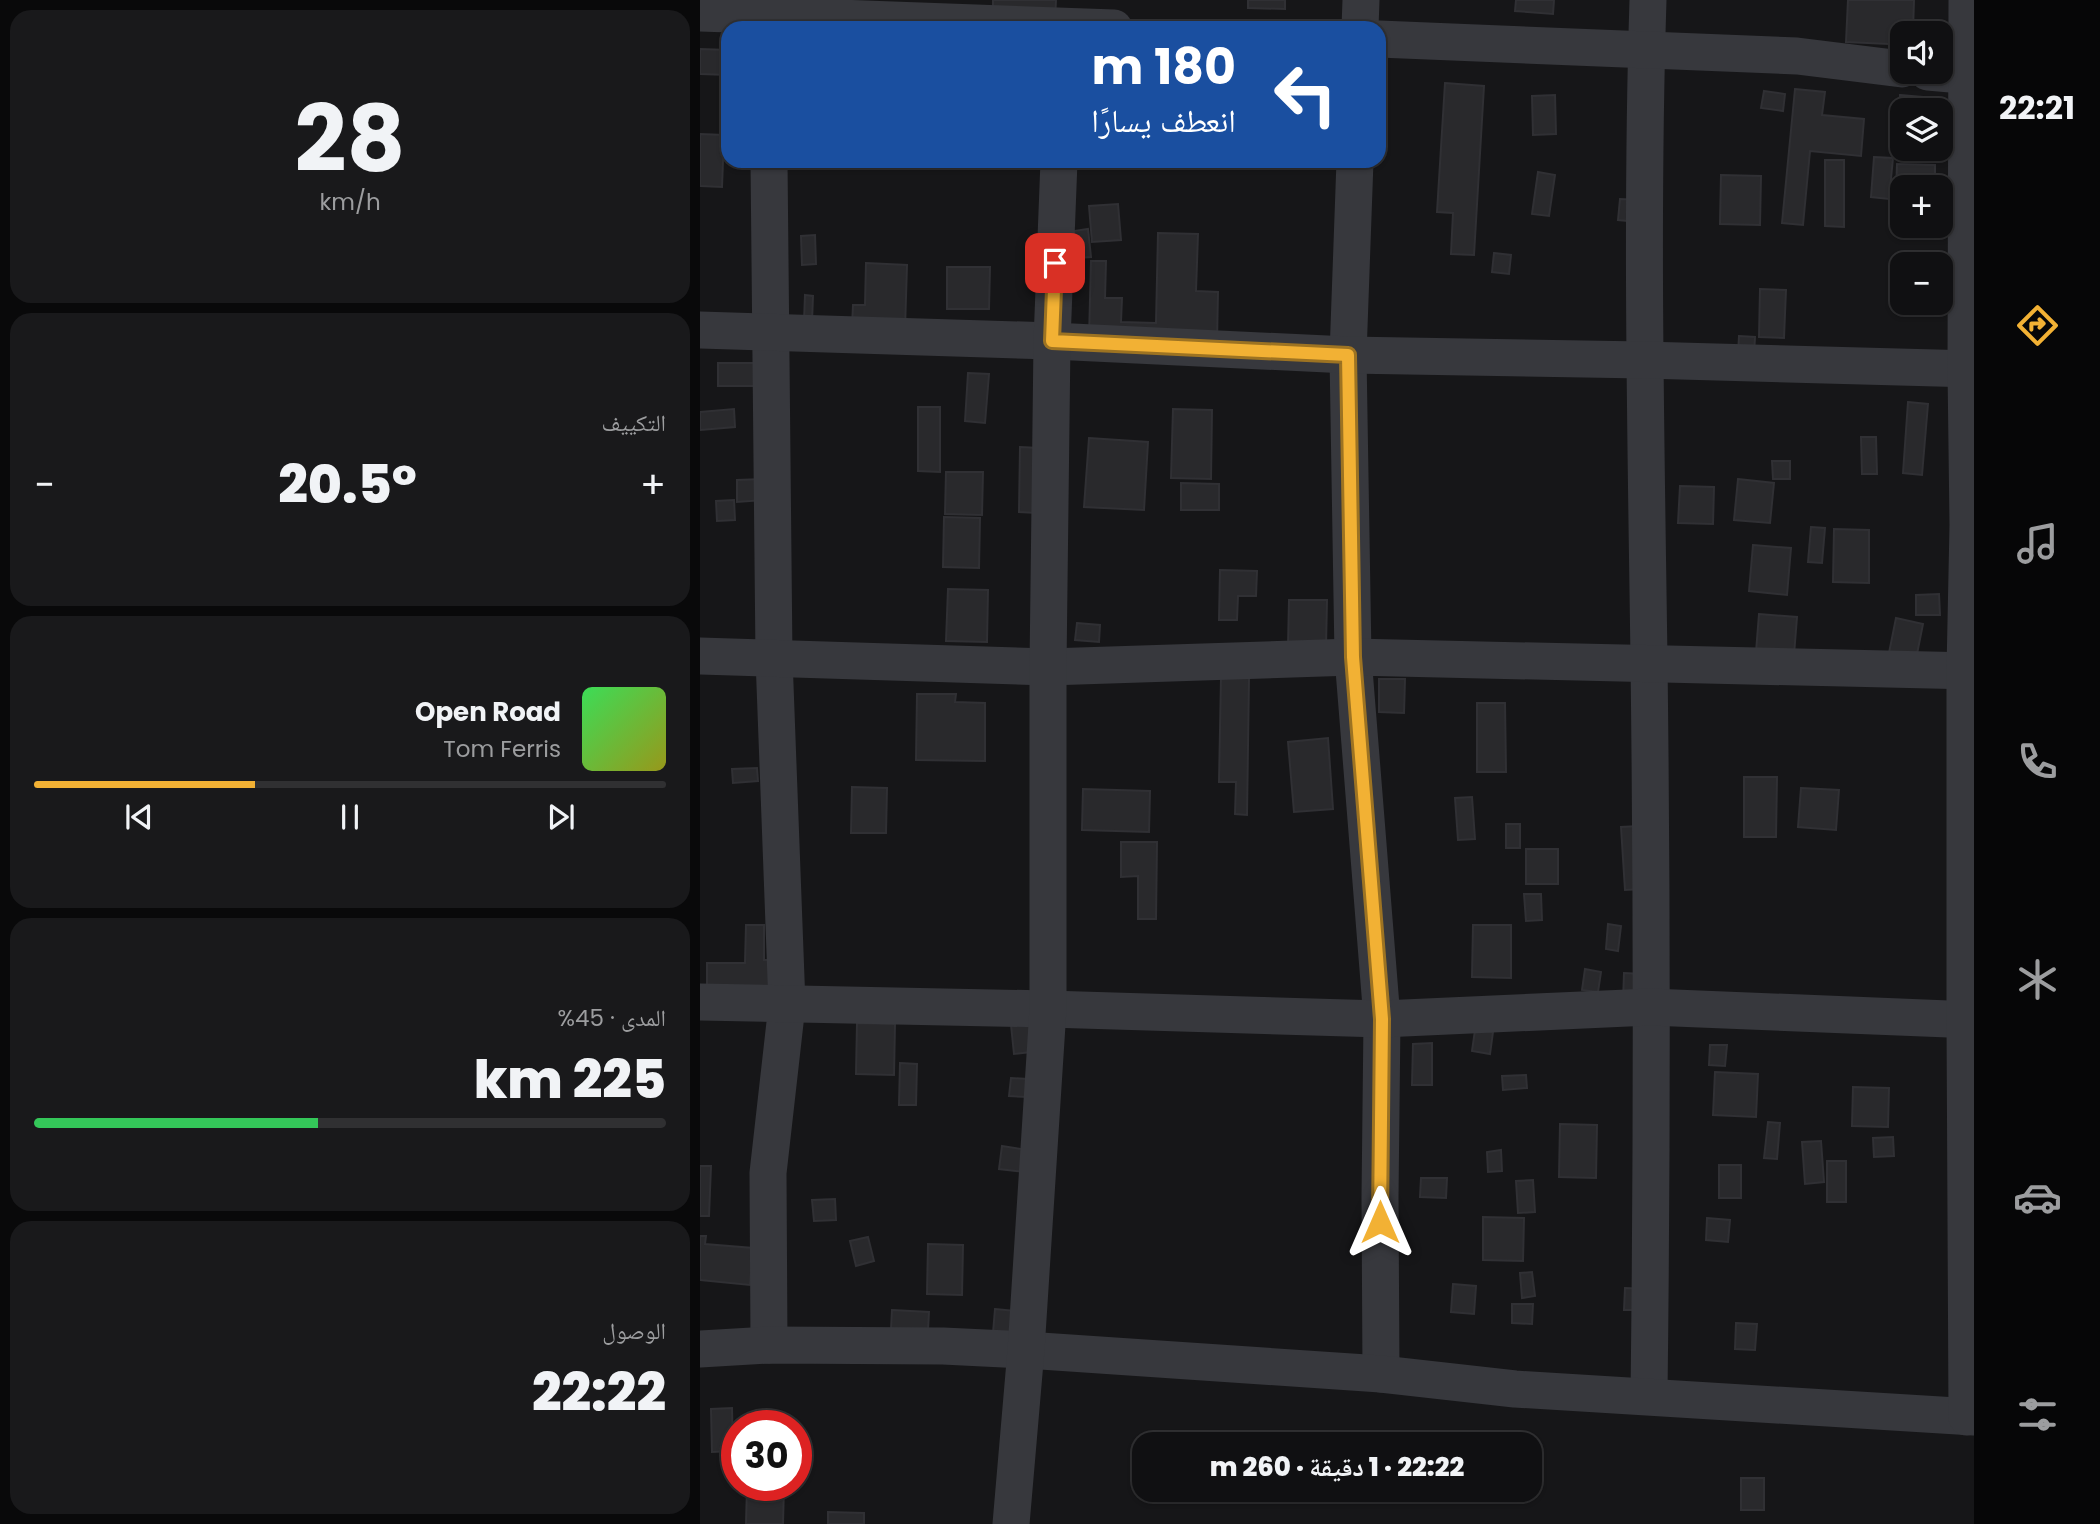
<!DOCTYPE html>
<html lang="ar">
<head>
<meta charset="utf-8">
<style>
	:root { --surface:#101012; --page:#19191b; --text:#f1f3f6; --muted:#9c9d9f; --line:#303032; --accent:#f2b134 }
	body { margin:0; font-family:Poppins,"Noto Naskh Arabic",sans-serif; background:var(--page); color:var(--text); direction:rtl; height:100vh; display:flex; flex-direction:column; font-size:26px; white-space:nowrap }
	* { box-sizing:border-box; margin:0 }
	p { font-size:23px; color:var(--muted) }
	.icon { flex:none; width:38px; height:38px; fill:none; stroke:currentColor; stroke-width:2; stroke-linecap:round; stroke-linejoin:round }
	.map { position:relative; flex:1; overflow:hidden; direction:ltr }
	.side { display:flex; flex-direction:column; gap:10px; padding:10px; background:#09090a; width:700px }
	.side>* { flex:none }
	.top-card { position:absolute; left:21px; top:21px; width:665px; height:147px; border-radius:21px; box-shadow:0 2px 5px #0004,0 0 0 2px var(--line); direction:rtl; background:#1a4fa0; color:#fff; overflow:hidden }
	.controls { position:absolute; left:1190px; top:21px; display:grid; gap:14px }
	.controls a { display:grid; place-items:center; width:63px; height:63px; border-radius:14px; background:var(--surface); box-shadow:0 2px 5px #0004,0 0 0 2px var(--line); font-size:35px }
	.speed { position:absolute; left:21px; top:1410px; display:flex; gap:14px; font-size:35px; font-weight:700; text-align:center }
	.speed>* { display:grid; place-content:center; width:91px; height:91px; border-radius:50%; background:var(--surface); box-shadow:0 2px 5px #0004,0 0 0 2px var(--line); line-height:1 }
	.speed .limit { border:10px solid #d22; background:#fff; color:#111 }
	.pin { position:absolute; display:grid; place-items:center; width:60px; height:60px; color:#fff; margin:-30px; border-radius:14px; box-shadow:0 4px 10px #0006 }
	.me { position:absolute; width:77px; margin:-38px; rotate:0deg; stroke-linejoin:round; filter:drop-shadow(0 0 5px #0008) }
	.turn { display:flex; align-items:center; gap:24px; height:147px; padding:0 35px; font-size:32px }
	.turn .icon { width:91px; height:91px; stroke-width:2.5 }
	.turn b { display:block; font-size:49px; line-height:60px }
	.big { font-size:52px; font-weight:800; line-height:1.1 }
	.side .widget { flex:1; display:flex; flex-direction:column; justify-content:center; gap:10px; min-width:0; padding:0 24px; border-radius:21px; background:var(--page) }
	.side .dial { align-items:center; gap:0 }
	.dial b { font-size:91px; line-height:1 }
	.song { display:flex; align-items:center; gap:21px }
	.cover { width:84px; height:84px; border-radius:10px; background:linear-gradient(135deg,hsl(130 70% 55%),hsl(60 70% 35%)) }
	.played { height:7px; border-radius:4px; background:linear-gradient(90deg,var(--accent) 35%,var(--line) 35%) }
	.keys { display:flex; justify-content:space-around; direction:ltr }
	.heat { display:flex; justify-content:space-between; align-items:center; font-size:38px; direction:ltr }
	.charge { height:10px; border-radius:5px; background:linear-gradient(90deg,#34c759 45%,var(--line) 0) }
	.trip { position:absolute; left:432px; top:1432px; width:410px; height:70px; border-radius:21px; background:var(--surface); box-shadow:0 2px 5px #0004,0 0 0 2px var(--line); font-weight:800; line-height:70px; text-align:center; direction:rtl }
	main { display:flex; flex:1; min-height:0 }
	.tab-bar { display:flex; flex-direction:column; width:126px; justify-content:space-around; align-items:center; background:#060607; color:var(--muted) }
	.tab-bar .icon { width:49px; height:49px }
	.tab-bar .selected { color:var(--accent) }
	.tab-bar b { font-size:32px; color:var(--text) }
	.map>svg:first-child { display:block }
	.building { fill:#29292c; stroke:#303034; stroke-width:2 }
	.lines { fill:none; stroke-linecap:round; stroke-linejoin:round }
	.minor { stroke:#37383d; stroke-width:37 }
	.route-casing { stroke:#9d7322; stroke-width:18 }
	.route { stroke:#f2b134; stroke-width:12 }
</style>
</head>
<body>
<main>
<nav class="tab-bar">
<b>22:21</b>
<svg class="icon selected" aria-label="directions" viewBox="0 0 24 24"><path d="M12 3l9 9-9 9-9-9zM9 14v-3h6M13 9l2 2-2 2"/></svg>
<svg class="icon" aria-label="music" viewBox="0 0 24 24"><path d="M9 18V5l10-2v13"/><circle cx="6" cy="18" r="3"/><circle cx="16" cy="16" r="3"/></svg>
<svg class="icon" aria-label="phone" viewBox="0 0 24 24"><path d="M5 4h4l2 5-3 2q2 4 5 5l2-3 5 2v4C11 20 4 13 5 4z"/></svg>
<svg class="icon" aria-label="climate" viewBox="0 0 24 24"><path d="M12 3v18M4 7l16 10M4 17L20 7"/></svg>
<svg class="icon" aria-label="car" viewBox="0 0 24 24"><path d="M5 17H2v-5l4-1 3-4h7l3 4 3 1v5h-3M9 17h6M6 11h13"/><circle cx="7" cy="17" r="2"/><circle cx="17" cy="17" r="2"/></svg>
<svg class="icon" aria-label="filters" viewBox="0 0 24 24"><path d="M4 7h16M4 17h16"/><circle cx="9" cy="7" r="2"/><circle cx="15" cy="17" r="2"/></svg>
</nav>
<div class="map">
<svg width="1274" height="1524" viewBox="0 0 1274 1524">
	<rect width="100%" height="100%" fill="#161618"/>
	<g class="building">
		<path d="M293,0h63l-1,20 -62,-2z"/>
		<path d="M548,0h37v9l-37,-1z"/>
		<path d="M816,0h38l-1,14 -38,-3z"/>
		<path d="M1148,0h66l-1,31h-23l-1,13 -43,-2z"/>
		<path d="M0,49l28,1v25l-28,-1z"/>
		<path d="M745,83l39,3 -10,169 -23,-1 2,-41 -16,-1z"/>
		<path d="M1095,89l30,3 -3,23 42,4 -3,37 -51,-5 -7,74 -21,-2z"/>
		<path d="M1064,91l21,3 -2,17 -22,-3z"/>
		<path d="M855,95l1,39 -23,1 -1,-39z"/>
		<path d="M1200,95l34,3 -1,12h-31v29l-5,-1z"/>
		<path d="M0,134l24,1 -2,52 -22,-1z"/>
		<path d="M1174,157l19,1 -4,41 -18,-2z"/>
		<path d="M1125,160h19v67l-19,-1z"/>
		<path d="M1197,164l38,1v22h-33v36h-7z"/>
		<path d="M838,172l17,3 -6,41 -17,-2z"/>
		<path d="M1021,175l40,1 -1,49 -40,-1z"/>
		<path d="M920,199l20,1 -2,22 -20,-2z"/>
		<path d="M418,204l3,36 -29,2 -3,-36z"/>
		<path d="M388,229l3,28 -14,1 -3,-27z"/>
		<path d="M458,233l40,1 -2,57 22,1 -1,49 -128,-3 2,-77h15l-1,37h17l-1,24 35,1z"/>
		<path d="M115,235l1,29 -14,1 -1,-29z"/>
		<path d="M794,253l17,2 -2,19 -17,-2z"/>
		<path d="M166,263l41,2 -2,64 -53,-2 1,-22h12z"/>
		<path d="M247,267h43l-1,42h-42z"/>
		<path d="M1060,289l26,1 -2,48 -25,-1z"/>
		<path d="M105,295l8,1 -1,26 -8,-1z"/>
		<path d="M1039,336l16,1 -1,19 -16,-1z"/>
		<rect x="18" y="363" width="42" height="23"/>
		<path d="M268,373l21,1 -4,49 -20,-2z"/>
		<path d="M1208,402l20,2 -6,71 -19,-2z"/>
		<path d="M218,407h22v65l-22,-1z"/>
		<path d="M34,409l1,18 -35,3v-18z"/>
		<path d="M473,409l39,1 -1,69 -40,-1z"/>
		<path d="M1161,437h15l1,37h-15z"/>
		<path d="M389,438l59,4 -4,68 -60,-3z"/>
		<path d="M320,447l19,1 -2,65 -18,-1z"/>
		<path d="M1072,461h18v18h-17z"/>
		<path d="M246,472h37l-1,43 -37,-1z"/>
		<path d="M64,479l1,21 -28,2v-22z"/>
		<path d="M1038,479l36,4 -4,40 -36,-3z"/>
		<path d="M481,483l38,1v26h-38z"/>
		<path d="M980,486l34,1 -1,37 -35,-1z"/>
		<path d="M34,500l1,20 -18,1 -1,-20z"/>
		<path d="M244,517l36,1 -1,50 -36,-1z"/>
		<path d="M1111,527l14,1 -3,35 -14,-1z"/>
		<path d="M1134,529l35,1v53l-36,-1z"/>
		<path d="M1053,545l38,3 -4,47 -38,-4z"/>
		<path d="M520,570l37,1 -1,25h-18l-1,24h-18z"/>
		<path d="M248,589l40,1 -1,52 -41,-1z"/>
		<path d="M1239,594l1,21h-24v-20z"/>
		<path d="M589,600h38l-1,47 -38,-1z"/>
		<path d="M1059,614l38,3 -3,38 -38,-3z"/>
		<path d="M1196,618l27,6 -7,35 -27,-6z"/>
		<path d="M377,623l23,2 -1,17 -24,-2z"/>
		<path d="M521,678h28l-2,137 -12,-1 1,-32h-17z"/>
		<path d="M679,679h26l-1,34 -25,-1z"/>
		<path d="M217,694h39l-1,8 30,1v58l-69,-1z"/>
		<path d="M777,703h28l1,69h-29z"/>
		<path d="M628,738l5,71 -39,3 -6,-70z"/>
		<path d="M57,768l1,13 -25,2 -1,-14z"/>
		<path d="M1044,777h33l-1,60h-32z"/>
		<path d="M152,787l35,1 -1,45h-35z"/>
		<path d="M1101,788l38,2 -3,40 -38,-3z"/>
		<path d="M383,789l67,2 -1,41 -67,-2z"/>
		<path d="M772,797l3,42 -17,1 -3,-42z"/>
		<rect x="806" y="824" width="14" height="24"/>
		<path d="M939,826l3,63 -17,1 -4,-63z"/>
		<path d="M421,842h36l-1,77h-18v-43l-17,1z"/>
		<rect x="826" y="849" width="32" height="35"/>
		<path d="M824,894h17l1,26 -16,1z"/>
		<path d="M908,924l13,2 -3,25 -12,-2z"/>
		<path d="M46,925h18v35h14v38l-71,-12v-23h38z"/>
		<path d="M773,925h38v53l-39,-1z"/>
		<path d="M885,969l16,3 -3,20 -16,-2z"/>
		<path d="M924,973l18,1 -1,29 -18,-1z"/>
		<path d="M157,1023l38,1 -1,51 -38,-1z"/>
		<path d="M329,1023l2,29 -17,2 -3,-29z"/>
		<path d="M775,1030l18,2 -3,22 -18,-3z"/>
		<path d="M732,1043v42h-20l1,-41z"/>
		<path d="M1010,1045h17l-2,21 -16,-1z"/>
		<path d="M200,1063l17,1 -1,41h-17z"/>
		<path d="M1015,1072l43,2 -2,43 -43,-2z"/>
		<path d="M826,1075l1,13 -24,2 -1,-14z"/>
		<path d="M311,1078l17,1 -1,18 -18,-1z"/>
		<path d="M1153,1087l36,1 -1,39 -36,-1z"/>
		<path d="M1068,1122l12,1 -3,36 -13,-1z"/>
		<path d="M860,1124l37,1 -1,53 -37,-1z"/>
		<path d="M1193,1137l1,19 -20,1 -1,-19z"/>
		<path d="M1121,1141l3,41 -19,2 -3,-42z"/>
		<path d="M302,1146l26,4 -3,22 -26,-3z"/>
		<path d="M801,1150l1,21 -14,1 -1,-20z"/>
		<rect x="1127" y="1161" width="19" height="41"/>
		<rect x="1019" y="1165" width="22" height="33"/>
		<path d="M0,1166h11l-2,50h-9z"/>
		<path d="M721,1178h26l-1,20 -26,-1z"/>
		<path d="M833,1180l2,32 -17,1 -2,-32z"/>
		<path d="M135,1199l1,21 -22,1 -2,-21z"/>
		<path d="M783,1217l41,1 -1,43 -40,-1z"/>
		<path d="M1007,1218l23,2 -2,22 -22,-2z"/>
		<path d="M0,1236h6l-1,8 48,4 -3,37 -50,-5z"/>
		<path d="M168,1237l6,24 -18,5 -6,-25z"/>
		<path d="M228,1244l35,1 -1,50 -35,-1z"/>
		<path d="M832,1272l3,24 -13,2 -2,-25z"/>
		<path d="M753,1284l23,2 -2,28 -23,-2z"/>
		<path d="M925,1288l22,1v21h-23z"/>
		<path d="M812,1304h21l-1,20 -20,-1z"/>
		<path d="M295,1309l30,3 -3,35 -30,-2z"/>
		<path d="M192,1310l37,2 -1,18 -37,-1z"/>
		<path d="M1036,1323l21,1 -2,26 -20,-1z"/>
		<path d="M32,1408l1,43 -21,1 -1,-43z"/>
		<rect x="1041" y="1478" width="23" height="32"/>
		<path d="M47,1486h37l-1,38h-37z"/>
		<path d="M128,1512l36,1v11h-36z"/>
	</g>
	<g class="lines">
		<g class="minor">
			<path d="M948,0c-7,220 -2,440 1,660 3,245 3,491 0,736"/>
			<path d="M0,13l414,15"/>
			<path d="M660,28l1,-28"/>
			<path d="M679,39l418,17 105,13"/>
			<path d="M1228,72l46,4"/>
			<path d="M69,161l5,497 13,347 -19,168 1,172"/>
			<path d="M655,161l-7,194 5,302 29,362 -2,178 1,177"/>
			<path d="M0,330l352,11 296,14 296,5 330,9"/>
			<path d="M0,656l348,11 305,-10 621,14"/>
			<path d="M0,1002l348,7 334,10 268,-12 324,13"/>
			<path d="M0,1349l69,-4 174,1 83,4 355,24 134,15 459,28"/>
			<path d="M1267,1417l-2,-398v-349l3,-145 -2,-156 1,-369"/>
			<path d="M311,1524l15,-174 22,-341v-342l4,-326 7,-180"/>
		</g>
	</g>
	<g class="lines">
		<defs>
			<path id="route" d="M355,263l-3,78 296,14 5,302 29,362 -2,203"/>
		</defs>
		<use href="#route" class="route-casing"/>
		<use href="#route" class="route"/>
	</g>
</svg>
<div class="controls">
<a><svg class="icon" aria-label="sound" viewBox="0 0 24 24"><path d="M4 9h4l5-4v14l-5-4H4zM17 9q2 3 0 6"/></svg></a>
<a><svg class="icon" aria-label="layers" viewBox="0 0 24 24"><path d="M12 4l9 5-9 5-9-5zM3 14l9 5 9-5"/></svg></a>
<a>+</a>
<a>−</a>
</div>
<div class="speed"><div class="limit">30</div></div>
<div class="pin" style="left:355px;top:263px;background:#d93025"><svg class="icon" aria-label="arrive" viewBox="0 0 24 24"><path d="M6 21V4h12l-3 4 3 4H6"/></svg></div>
<svg class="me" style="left:680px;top:1222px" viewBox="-20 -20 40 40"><path d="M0-17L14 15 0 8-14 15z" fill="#f2b134" stroke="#fff" stroke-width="4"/></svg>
<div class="trip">22:22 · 1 دقيقة · 260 m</div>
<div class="top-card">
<div class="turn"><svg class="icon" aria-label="left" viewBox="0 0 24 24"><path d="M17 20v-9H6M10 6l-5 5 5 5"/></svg><div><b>180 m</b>انعطف يسارًا</div></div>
</div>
</div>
<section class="side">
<div class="widget dial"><b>28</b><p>km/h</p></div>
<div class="widget"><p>التكييف</p>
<div class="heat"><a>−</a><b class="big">20.5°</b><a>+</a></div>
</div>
<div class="widget">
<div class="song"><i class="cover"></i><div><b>Open Road</b><p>Tom Ferris</p></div></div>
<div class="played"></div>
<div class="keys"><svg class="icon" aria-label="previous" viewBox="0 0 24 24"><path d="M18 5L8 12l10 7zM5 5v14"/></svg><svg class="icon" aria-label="pause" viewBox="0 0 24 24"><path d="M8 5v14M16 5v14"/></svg><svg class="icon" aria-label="next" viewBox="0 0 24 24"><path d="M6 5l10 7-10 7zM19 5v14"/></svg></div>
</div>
<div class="widget"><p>المدى · 45%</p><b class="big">225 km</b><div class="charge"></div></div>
<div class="widget"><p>الوصول</p><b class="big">22:22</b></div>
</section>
</main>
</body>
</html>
